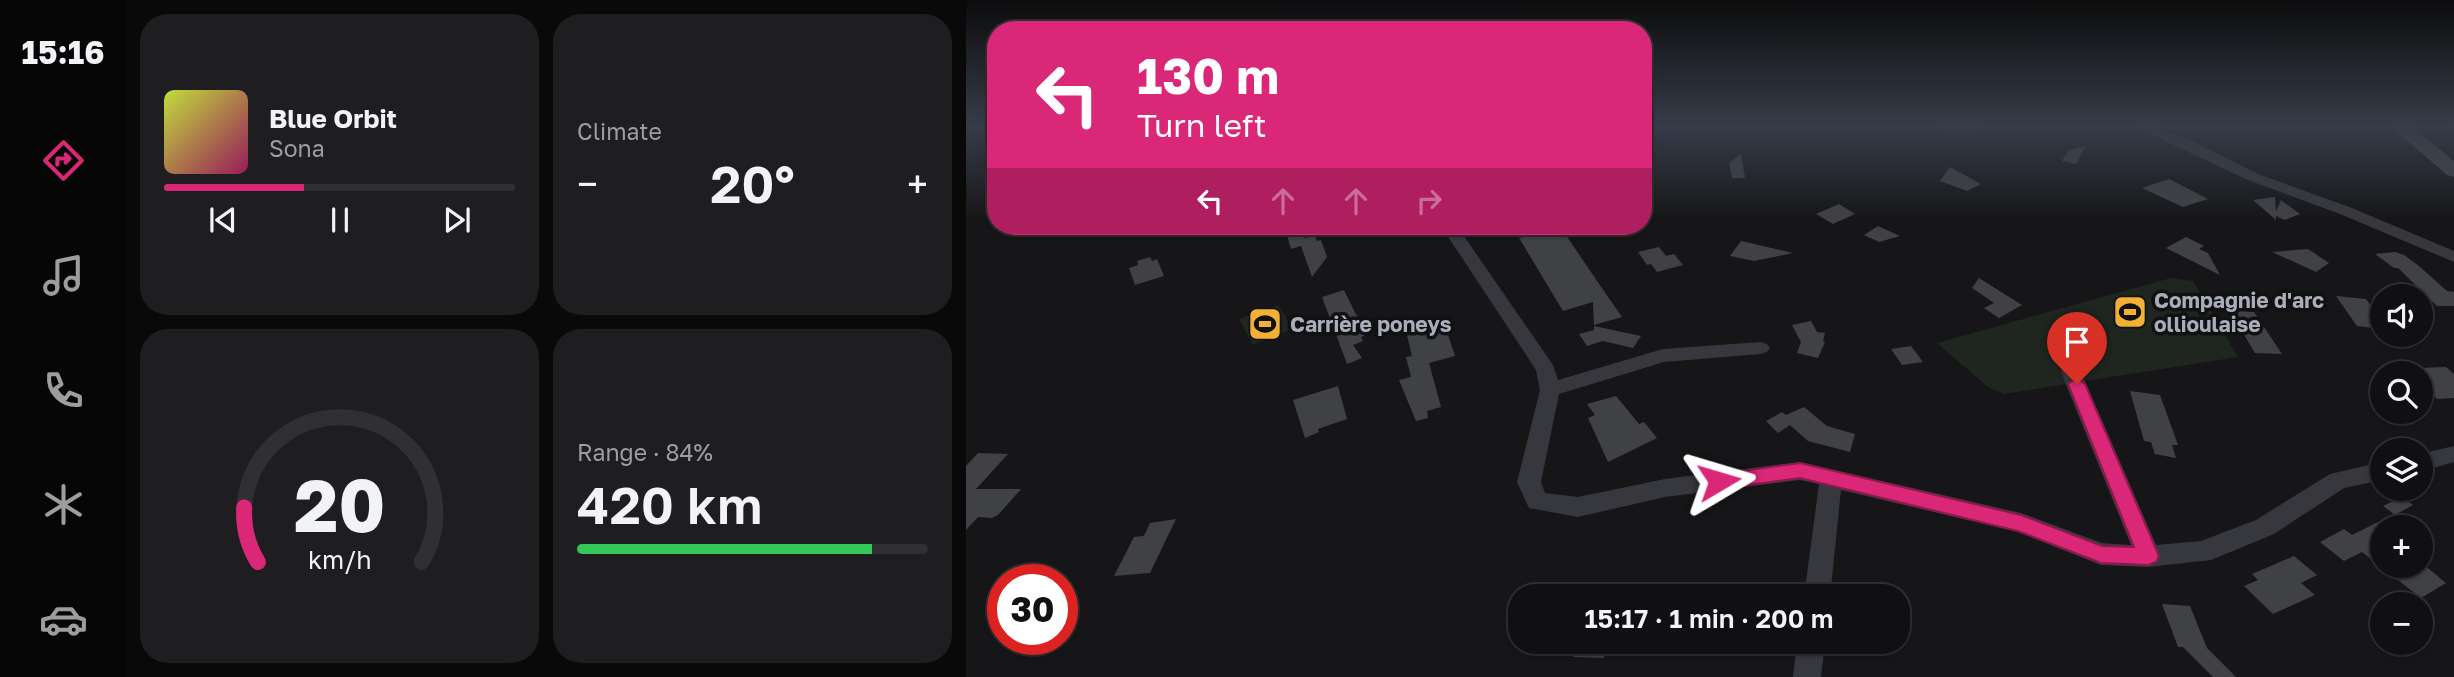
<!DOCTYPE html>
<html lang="en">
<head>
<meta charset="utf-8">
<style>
	:root { --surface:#101012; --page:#1e1e20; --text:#f1f3f6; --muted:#9c9d9f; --line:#303032; --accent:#db2777 }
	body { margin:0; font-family:"Golos Text",sans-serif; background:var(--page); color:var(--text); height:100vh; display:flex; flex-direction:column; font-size:26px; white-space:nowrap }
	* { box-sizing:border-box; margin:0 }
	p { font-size:23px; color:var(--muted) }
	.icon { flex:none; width:38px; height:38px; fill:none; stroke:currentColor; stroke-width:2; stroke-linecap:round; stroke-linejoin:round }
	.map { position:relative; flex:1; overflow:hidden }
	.drawer { display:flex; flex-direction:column; gap:14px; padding:14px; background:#09090a; width:840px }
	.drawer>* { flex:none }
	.guide { position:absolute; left:21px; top:21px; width:665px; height:214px; border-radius:28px; box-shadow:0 2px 5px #0004,0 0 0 2px var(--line); background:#db2777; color:#fff; overflow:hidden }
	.tools { position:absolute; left:1404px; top:284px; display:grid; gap:14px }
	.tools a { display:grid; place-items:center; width:63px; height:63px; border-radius:50%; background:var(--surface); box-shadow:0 2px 5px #0004,0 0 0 2px var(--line); font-size:35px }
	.speed { position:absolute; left:21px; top:564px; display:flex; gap:14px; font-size:35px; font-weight:700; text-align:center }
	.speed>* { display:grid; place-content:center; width:91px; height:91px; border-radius:50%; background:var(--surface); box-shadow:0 2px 5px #0004,0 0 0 2px var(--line); line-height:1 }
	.speed .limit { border:10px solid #d22; background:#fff; color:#111 }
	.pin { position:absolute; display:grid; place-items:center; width:60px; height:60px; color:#fff; margin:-72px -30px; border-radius:50% 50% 50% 0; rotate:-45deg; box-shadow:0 0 7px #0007 }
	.pin .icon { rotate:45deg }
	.me { position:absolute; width:77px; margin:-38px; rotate:83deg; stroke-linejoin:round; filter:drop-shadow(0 0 5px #0008) }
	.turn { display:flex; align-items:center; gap:24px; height:147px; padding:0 35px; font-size:32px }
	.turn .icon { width:91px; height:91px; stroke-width:2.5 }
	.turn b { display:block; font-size:49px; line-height:60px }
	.lanes { display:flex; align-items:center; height:66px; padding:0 35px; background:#0003; justify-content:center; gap:35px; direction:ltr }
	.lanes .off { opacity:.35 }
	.big { font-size:52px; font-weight:600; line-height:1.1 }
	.drawer .tile { flex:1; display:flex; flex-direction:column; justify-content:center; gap:10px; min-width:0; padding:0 24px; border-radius:28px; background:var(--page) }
	.drawer .dial { align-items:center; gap:0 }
	.dial svg { height:182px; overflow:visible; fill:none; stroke:var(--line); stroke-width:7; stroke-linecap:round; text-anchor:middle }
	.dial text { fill:var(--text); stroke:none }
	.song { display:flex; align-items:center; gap:21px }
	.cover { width:84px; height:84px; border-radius:10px; background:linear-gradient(135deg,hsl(70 70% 55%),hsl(330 70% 35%)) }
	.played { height:7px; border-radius:4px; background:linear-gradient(90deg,var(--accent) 40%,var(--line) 40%) }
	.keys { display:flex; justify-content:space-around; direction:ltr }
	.heat { display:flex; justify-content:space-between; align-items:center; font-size:38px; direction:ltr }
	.charge { height:10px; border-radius:5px; background:linear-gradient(90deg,#34c759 84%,var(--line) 0) }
	.drawer .tiles { flex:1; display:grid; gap:14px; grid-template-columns:repeat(2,1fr) }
	.trip { position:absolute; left:542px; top:584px; width:402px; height:70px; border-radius:28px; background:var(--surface); box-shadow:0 2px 5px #0004,0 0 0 2px var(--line); font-weight:600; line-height:70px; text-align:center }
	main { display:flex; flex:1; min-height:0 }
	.tabs { display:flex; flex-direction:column; width:126px; justify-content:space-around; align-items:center; background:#060607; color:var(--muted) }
	.tabs .icon { width:49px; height:49px }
	.tabs .on { color:var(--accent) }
	.tabs b { font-size:32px; color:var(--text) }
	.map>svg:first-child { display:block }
	.green { fill:#1e261f }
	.building { fill:#404145 }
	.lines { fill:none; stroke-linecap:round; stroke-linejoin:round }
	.street { fill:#37383d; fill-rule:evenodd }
	.secondary { fill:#45474d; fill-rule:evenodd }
	.route { fill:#db2777; stroke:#8e194d; stroke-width:2 }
	.labels { text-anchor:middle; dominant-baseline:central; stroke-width:7; stroke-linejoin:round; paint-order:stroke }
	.poi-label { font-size:21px; font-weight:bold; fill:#a8adb8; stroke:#111113; text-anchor:start }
</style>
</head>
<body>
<main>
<nav class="tabs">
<b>15:16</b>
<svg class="icon on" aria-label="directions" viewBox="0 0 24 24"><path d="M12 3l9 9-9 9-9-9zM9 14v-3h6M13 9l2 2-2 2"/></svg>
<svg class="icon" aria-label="music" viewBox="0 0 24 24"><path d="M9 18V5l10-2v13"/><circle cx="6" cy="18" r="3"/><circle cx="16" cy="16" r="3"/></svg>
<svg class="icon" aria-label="phone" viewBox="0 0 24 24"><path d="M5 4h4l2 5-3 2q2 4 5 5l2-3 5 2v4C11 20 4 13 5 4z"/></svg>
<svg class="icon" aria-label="climate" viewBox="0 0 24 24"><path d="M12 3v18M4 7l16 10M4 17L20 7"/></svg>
<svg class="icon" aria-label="car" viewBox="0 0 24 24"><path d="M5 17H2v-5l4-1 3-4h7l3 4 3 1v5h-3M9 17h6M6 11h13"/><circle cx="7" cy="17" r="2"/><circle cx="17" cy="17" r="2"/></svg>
</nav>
<section class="drawer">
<div class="tiles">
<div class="tile">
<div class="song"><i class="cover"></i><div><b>Blue Orbit</b><p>Sona</p></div></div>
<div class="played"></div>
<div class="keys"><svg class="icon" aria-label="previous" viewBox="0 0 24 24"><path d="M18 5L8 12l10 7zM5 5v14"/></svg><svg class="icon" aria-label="pause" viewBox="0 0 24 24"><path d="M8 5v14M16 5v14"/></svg><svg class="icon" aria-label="next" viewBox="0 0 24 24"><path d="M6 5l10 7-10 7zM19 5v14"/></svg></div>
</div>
<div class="tile"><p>Climate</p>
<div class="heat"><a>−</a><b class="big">20°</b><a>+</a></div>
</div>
<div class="tile dial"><svg viewBox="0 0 100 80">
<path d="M14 69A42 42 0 1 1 86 69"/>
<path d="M14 69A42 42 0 0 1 8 45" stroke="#db2777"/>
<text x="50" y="56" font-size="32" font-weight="700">20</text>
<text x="50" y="72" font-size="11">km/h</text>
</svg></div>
<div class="tile"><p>Range · 84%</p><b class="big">420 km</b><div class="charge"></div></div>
</div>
</section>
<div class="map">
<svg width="1488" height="677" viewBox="0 0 1488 677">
	<rect width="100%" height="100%" fill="#161618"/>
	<g class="green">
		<path d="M1205,278l22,3 45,76 -234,37 -16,-7 -51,-44z"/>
		<path d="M312,305l15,24 -40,16 -14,-26z"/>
	</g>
	<g class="building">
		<path d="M1120,146l-10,18 -14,-3 7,-11z"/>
		<path d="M775,154l4,24h-13l-3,-15z"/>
		<path d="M984,167l31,17 -14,7 -27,-10z"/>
		<path d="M1203,179l39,20 -25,8 -41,-19z"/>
		<path d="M1309,197l1,14 5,-11 19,14 -15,6 -9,-4v4l-23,-20z"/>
		<path d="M873,204l16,10 -22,10 -17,-10z"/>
		<path d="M912,226l22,10 -21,6 -15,-7z"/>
		<path d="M595,228l47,69 14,20 -28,8 -1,-23 -30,9 -44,-73z"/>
		<path d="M336,231l3,7 10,-2 2,5 4,-1 6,17 -15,20 -11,-31 -10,3 -4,-14z"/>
		<path d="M1220,237l18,9 -5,3 9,4 12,22 -54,-27z"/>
		<path d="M775,241l52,12 -39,8 -24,-5z"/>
		<path d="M693,247l7,9 8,-2 9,11 -26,7 -6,-8 -4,1 -9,-13z"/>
		<path d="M1342,249l21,14 -13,9 -44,-20z"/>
		<path d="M1429,252l9,3 15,11 28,25 7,1v14h-17l-39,-38h-4l-19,-14z"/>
		<path d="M184,257l2,4 5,-2 7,17 -29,9 -6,-17 9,-3 -1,-4z"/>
		<path d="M1013,278l43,27 -23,13 -15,-10 10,-5 -22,-15z"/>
		<path d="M378,290l22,45 -5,2 2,4 -10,4 9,13 -15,6 -25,-67z"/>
		<path d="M1370,296l30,3 7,10h6l3,4v16l-25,-3z"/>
		<path d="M1263,310l25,2 28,42 -27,-1z"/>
		<path d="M845,321l6,11 8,1 -2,8 2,1 -7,16 -21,-5 4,-11 -9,-17z"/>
		<path d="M479,326l10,30 -26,7 12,44 -14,4 1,7 -12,3 -17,-41 12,-3 -5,-20 6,-1 -5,-21z"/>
		<path d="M628,326l47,10 -8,12 -30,-7 -16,5 -8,-12 15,-4z"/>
		<path d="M945,346l12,16 -21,3 -11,-16z"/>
		<path d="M1480,367l8,7v24l-17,1 -17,-16v-15z"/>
		<path d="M372,386l9,33 -29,10 1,3 -14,6 -12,-38z"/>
		<path d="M1164,391l30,4 18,50h-6l4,13 -21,-4 -4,-12 -7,-1z"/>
		<path d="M650,396l23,28 5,-2 13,16 -49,24 -20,-44 7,-3 -8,-11z"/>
		<path d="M838,407l23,19 28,8 -5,18 -42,-11 -18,-16 -12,8 -12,-12 16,-9 4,3z"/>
		<path d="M12,453l30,1 -32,35h45l-23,26 -6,3 -14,-1 -12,13v-64z"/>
		<path d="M1435,497l12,8 -18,10 -12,-9z"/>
		<path d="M210,519l-26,54 -36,3 20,-39 10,-1 6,-13z"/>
		<path d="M1416,520v45h42l22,18 -25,15 -59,-46 -18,9 -24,-19 24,-13 8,6z"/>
		<path d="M1328,556l23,19 -16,8 14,12 -42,19 -29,-28 14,-6 -6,-6z"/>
		<path d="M1196,604l28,2 17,42 29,29h-23l-30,-30h-5z"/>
		<path d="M610,642h30l-2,16 -31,-1z"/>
	</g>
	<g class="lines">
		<g class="street">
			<path d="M970,125h54c-13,10 -41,10 -54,0z"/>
			<path d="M1165,125h19l46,18 62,31 94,34 102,43v11l-114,-48 -92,-34z"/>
			<path d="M475,226h16l96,139 5,15 105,-31 97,-7 7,2 3,4 -3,4 -7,2 -96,8 -105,32 -18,88 4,11 33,4 87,-18 135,-17 221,51 81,30 29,2 -70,-173 3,-5h14l3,5 75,173 45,-4 55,-21 74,-46 52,-12v18l-38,8 -70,46 -63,26 -63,7 -47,-2 -83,-33 -177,-42 -11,107h-26l15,-113 -19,-4 -135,17 -87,20 -49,-9 -12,-26 23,-92 -4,-20z"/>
			<path d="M1488,446v16l-34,10v-18z"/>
			<path d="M831,642h28l-4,35h-28z"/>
		</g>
		<path class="secondary" d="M1423,125h21l44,36v16l-7,-2z"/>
	</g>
	<linearGradient id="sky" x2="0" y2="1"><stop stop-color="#0c0c0d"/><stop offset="0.57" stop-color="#363c48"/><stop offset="1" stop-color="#363c48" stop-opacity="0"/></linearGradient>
	<rect width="1488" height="220" fill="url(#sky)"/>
	<path class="route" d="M1111,378l8,6 74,172 -3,6 -8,3 -47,-2 -83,-32 -218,-53 -81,11 -7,-2 -3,-6 3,-5 7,-2 81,-11 221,52 81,31 32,1 -66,-163z"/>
	<defs>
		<symbol id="stadium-square" viewBox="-11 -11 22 22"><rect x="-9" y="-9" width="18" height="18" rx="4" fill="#f2b134" stroke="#111113"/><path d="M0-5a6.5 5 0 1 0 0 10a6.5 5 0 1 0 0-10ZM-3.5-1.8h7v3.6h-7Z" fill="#111"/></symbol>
	</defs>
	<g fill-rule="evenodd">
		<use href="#stadium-square" x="1145" y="293" width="38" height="38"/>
		<use href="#stadium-square" x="280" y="305" width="38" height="38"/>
	</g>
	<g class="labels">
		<g class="poi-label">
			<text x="1188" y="300">Compagnie d'arc<tspan x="1188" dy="24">ollioulaise</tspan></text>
			<text x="324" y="324">Carrière poneys</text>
		</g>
	</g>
</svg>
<div class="tools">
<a><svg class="icon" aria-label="sound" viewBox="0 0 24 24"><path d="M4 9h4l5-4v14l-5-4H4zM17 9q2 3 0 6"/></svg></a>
<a><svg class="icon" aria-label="search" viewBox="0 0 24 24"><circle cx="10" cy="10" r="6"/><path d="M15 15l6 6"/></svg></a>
<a><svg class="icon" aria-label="layers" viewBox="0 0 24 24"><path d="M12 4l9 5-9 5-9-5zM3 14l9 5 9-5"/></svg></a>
<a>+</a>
<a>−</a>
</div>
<div class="speed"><div class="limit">30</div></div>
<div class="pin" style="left:1111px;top:384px;background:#d93025"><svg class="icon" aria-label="arrive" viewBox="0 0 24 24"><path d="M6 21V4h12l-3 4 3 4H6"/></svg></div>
<svg class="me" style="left:753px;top:481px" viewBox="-20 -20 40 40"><path d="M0-17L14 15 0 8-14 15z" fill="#db2777" stroke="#fff" stroke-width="4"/></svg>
<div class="trip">15:17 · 1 min · 200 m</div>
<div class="guide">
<div class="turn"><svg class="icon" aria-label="left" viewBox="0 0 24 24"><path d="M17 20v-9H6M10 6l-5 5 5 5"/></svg><div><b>130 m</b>Turn left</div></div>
<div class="lanes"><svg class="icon" aria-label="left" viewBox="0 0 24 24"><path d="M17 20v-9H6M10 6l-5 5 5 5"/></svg><svg class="icon off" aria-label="ahead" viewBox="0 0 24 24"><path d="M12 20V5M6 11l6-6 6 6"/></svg><svg class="icon off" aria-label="ahead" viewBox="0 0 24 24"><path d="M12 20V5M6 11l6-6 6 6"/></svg><svg class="icon off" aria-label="right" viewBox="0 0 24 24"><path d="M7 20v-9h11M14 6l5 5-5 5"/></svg></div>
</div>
</div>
</main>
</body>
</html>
